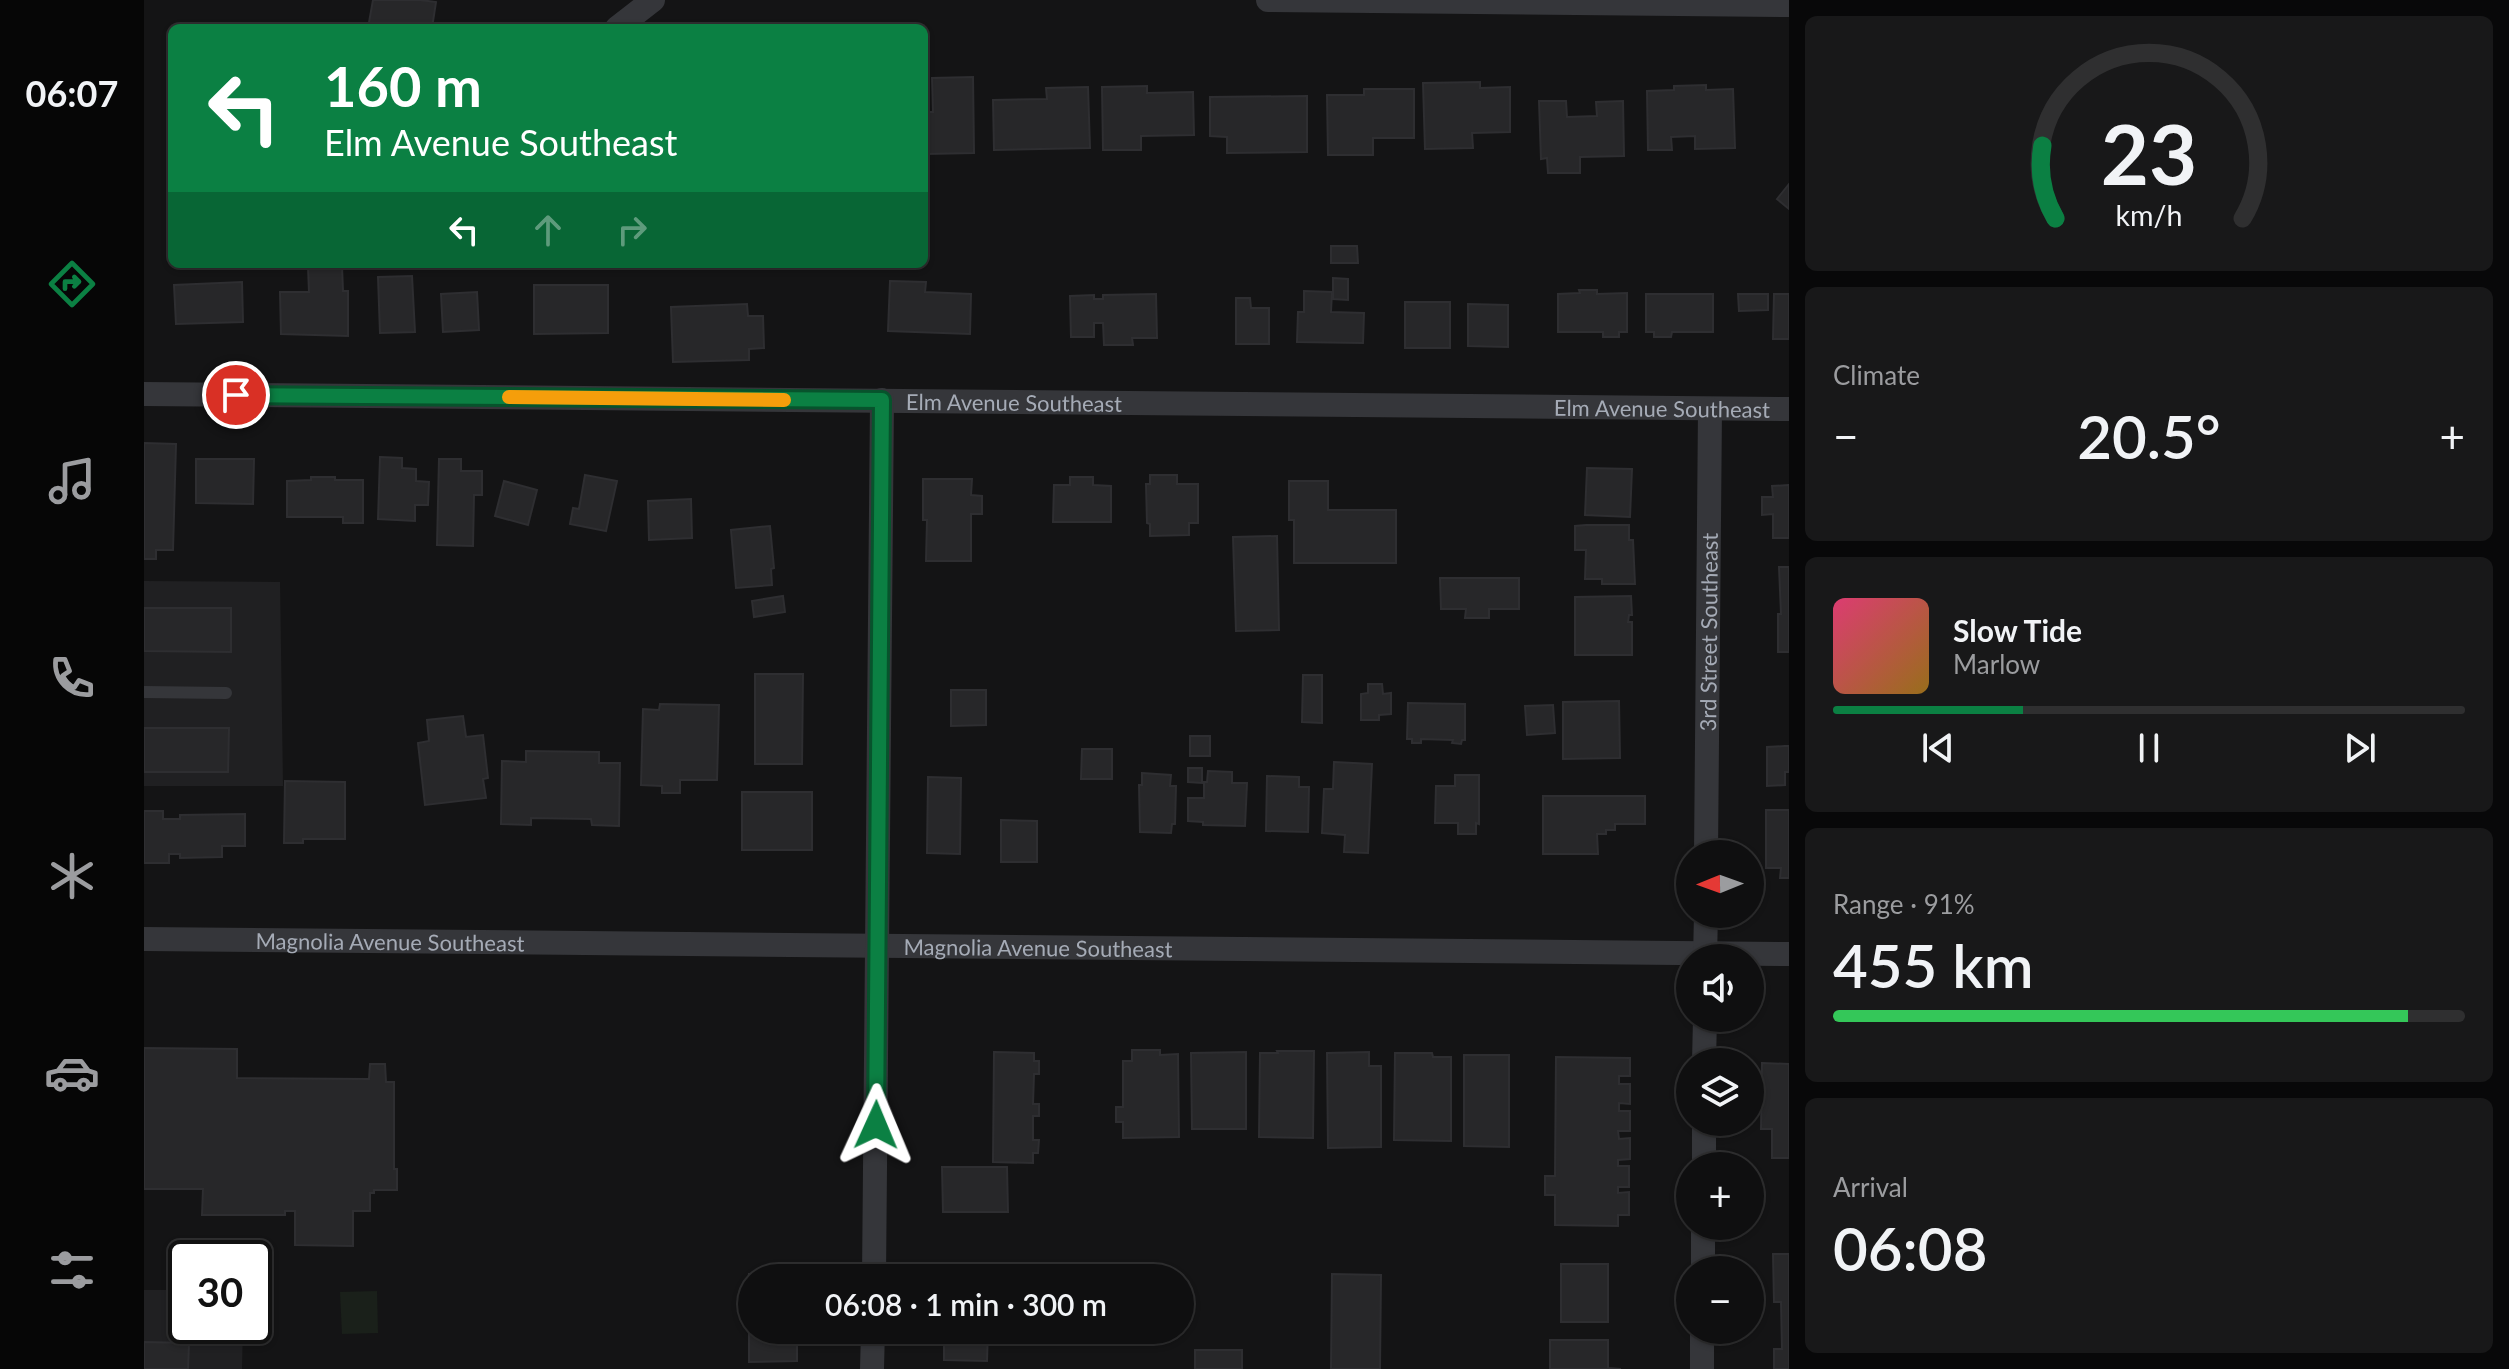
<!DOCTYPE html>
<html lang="en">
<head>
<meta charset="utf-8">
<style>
	:root { --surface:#0f0f10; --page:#181819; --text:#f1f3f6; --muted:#9b9c9f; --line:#2f2f30; --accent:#0b8043 }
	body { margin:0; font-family:Lato,sans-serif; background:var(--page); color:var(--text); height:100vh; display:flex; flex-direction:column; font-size:30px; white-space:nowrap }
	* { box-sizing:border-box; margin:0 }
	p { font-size:26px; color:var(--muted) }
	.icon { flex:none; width:44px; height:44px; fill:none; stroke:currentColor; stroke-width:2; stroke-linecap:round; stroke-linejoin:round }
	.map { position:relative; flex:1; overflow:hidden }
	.side { display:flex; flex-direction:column; gap:16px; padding:16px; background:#080809; width:720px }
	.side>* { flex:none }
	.guide { position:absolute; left:24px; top:24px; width:760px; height:244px; border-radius:12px; box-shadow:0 2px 6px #0004,0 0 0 2px var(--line); background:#0b8043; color:#fff; overflow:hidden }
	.needle { width:52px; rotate:269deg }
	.buttons { position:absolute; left:1532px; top:840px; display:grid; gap:16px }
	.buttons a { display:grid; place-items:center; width:88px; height:88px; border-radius:50%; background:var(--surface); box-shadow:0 2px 6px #0004,0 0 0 2px var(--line); font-size:40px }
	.speed { position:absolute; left:24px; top:1240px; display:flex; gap:16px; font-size:40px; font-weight:700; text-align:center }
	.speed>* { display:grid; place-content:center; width:104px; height:104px; border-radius:50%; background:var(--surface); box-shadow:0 2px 6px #0004,0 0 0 2px var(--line); line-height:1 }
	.speed .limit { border:4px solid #111; border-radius:12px; background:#fff; color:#111 }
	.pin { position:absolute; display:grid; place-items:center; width:68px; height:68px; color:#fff; margin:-34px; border:4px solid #fff; border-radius:50%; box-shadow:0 2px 8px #0007 }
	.me { position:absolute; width:88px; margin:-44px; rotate:1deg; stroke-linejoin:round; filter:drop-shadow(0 0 6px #0008) }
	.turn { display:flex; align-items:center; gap:28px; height:168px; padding:0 24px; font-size:36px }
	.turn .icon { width:104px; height:104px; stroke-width:2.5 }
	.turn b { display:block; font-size:56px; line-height:68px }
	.lanes { display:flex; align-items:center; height:76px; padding:0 24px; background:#0003; justify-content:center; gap:40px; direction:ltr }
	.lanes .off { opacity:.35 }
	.big { font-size:60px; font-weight:600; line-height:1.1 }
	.side .widget { flex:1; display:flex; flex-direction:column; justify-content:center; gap:12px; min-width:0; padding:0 28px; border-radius:12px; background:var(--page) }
	.side .dial { align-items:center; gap:0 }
	.dial svg { height:208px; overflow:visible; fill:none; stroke:var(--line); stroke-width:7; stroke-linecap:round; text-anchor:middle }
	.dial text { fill:var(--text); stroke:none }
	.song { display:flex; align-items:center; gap:24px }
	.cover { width:96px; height:96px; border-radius:12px; background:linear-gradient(135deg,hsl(340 70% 55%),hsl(40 70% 35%)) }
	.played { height:8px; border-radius:4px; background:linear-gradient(90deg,var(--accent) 30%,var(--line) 30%) }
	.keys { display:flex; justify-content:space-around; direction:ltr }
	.heat { display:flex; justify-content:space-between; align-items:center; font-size:44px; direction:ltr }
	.charge { height:12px; border-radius:6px; background:linear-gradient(90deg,#34c759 91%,var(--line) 0) }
	.trip { position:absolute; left:594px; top:1264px; width:456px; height:80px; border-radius:40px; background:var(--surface); box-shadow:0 2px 6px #0004,0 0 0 2px var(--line); font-weight:600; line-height:80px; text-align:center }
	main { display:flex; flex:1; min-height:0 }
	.tabs { display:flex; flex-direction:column; width:144px; justify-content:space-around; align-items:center; background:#060606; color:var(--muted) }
	.tabs .icon { width:56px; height:56px }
	.tabs .current { color:var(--accent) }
	.tabs b { font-size:36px; color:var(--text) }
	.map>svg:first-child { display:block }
	.built { fill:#202022 }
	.green { fill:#1a201a }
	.building { fill:#272729; stroke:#2e2e31; stroke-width:2 }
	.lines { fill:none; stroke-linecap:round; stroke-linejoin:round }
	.service { stroke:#35363a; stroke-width:12 }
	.minor { stroke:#35363a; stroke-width:24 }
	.route-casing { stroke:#07532c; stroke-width:20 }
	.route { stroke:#0b8043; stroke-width:14 }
	.slow { stroke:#f59e0b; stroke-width:14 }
	.labels { text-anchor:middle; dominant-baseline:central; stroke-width:8; stroke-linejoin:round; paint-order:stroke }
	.street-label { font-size:22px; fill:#a5abb6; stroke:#0f0f10 }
</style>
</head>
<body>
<main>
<nav class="tabs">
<b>06:07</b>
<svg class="icon current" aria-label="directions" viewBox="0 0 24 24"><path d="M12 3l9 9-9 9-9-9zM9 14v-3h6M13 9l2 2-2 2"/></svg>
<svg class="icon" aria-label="music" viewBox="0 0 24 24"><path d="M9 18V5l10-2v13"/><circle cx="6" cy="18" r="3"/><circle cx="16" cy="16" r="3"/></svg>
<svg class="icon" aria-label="phone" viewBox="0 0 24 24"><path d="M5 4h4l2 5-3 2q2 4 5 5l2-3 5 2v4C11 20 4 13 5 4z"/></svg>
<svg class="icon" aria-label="climate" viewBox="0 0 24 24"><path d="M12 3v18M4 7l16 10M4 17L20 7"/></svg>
<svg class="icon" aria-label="car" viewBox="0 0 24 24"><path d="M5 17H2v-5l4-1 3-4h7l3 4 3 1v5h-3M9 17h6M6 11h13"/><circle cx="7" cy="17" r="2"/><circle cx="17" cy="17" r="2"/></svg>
<svg class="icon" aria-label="filters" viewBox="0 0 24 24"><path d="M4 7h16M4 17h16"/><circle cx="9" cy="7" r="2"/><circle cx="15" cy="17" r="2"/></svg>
</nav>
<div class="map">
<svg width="1645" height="1369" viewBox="0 0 1645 1369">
	<rect width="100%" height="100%" fill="#141415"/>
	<g class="built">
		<path d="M0,581l136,1 3,204h-139z"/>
		<path d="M0,1290h42v36h57l-1,43h-98z"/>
	</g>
	<path class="green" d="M233,1291l1,42 -36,1 -2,-42z"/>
	<g class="building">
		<path d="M229,0h47l16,2 -4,26h-64z"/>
		<path d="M829,77l1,76 -49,1 1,75h-2v-117h9l-1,-34z"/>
		<path d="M1336,82v6l30,-1v45l-38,1 1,15 -48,1 -2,-66z"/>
		<path d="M1562,85v5l27,-1 2,59 -40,1v-13l-24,1 1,13h-24l-1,-59 27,-1v-4z"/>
		<path d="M1003,86v7l46,-1 1,43 -53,1v14h-38l-1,-63z"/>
		<path d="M944,87l2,61 -96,2 -1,-50 54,-1 -1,-11z"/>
		<path d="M1220,89h50v49h-41v17h-45l-1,-60h37z"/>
		<path d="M1163,96v56l-80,1v-16l-17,-1v-39z"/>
		<path d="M1395,101h27l1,16 30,-1 -1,-14 27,-1 1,55 -44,1v16h-32l-1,-15 -6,1z"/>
		<path d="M1645,184v25l-12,-10z"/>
		<path d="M1187,246h26l1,17h-27z"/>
		<path d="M198,266l1,25h5v45l-67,-2 -1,-42h29l-1,-25z"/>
		<path d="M268,276l3,56 -35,1 -2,-56z"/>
		<path d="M1189,278l15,1v21l-15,-1z"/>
		<path d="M746,281l36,1 -1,10 46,2 -1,40 -82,-3z"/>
		<path d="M98,282l1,40 -67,2 -2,-39z"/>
		<path d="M390,285h74v48l-74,1z"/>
		<path d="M1435,290h18v4l30,-1v39h-8v5h-16v-5h-45v-38l22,-1z"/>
		<path d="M1160,291l28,1 -1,20 33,1 -1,30 -66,-1 1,-30h6z"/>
		<path d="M333,292l2,38 -36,2 -2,-38z"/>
		<path d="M1012,294l1,44h-25l1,7h-29l-1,-22h-9v14h-23l-1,-41 24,-1v4h9v-4z"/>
		<path d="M1502,294h67v38h-41l-1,5h-17v-5h-8z"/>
		<path d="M1594,294h30v16l-29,1z"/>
		<path d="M1630,294h15v45h-16z"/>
		<path d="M1092,298h14l1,10h18v36h-33z"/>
		<rect x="1261" y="302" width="45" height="46"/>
		<path d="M603,304l1,12h15l1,32 -15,1v11l-76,2 -2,-55z"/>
		<path d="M1324,304l40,1v42l-40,-1z"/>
		<path d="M0,443l32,1 -3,106h-17v9h-12z"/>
		<path d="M236,457l22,1v10l14,1v12l13,1 -1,23h-13v16l-37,-2z"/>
		<path d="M52,459h58l-1,45 -57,-1z"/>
		<path d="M295,459h22v12h21v24h-8l-1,51 -36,-1z"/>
		<path d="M1443,468l45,1 -2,48 -45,-2z"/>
		<path d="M441,475l32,6 -11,50 -36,-7 3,-16 6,1z"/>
		<path d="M1006,475h27v9h21v39h-9v12l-39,1v-12l-3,-1 -1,-39h4z"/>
		<path d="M167,477h24v3h28v43h-20v-6h-56v-36l24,-1z"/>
		<path d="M926,477h23v8l18,1v36h-58l1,-37h16z"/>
		<path d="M779,479h49l-1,16 11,1v18h-11v47h-45l1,-41h-4z"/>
		<path d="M360,481l33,9 -9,35 -33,-9z"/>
		<path d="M1145,481h39v29h68v53h-102v-43h-5z"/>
		<path d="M1645,485v53h-16v-24l-11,1v-18h11l-1,-11z"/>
		<path d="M547,499l1,39 -43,2 -1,-39z"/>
		<path d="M1442,525h43v15h4l2,44h-33v-5h-17l1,-29h-11v-24z"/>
		<path d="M626,526l4,42 -3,1 1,16 -36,3 -5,-58z"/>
		<path d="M1133,536l2,94 -43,1 -3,-94z"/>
		<path d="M1635,567h10v85h-11v-38h3z"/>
		<path d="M1296,578h79v31h-30v9h-24l1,-9h-25z"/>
		<path d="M639,596l2,16 -31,5 -2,-16z"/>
		<path d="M1487,596l1,19h-3l-1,7h4v33h-57v-58z"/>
		<path d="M0,608h87v44l-87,-1z"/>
		<path d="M611,674h48l-1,90h-47z"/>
		<path d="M1159,675h19v48l-20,-1z"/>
		<path d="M1224,684h14l1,10 8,-1v21l-12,1v5h-18v-26l7,-1z"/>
		<path d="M807,690h35v35l-35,1z"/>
		<path d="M1475,701l1,57 -57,1v-57z"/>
		<path d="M1264,703l57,1v36h-3l-1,4 -9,-1 1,-3 -32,-1v4h-9v-4h-5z"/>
		<path d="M516,704l59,1 -2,75h-37v13h-18v-7l-21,-1 2,-76 16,1z"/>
		<path d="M1409,705l2,28 -28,2 -2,-29z"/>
		<path d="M319,716l3,21 17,-2 5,43 -5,1 3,19 -61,7 -7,-62 11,-2 -2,-21z"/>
		<path d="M0,728h85l-1,44h-84z"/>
		<rect x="1046" y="736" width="20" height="20"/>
		<path d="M1641,746h4v26h-4v13l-18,1v-39z"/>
		<path d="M938,749h30v30h-31z"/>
		<path d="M382,751l73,1v11h21l-1,63 -27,-1 -1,-6 -60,-1v7l-30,-1 1,-63 24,1z"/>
		<path d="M1190,762l38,2 -4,89 -24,-1 1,-17 -23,-2 2,-44h9z"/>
		<path d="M1044,768h14v15l-14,-1z"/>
		<path d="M1064,771l24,1v11h15l-2,43 -42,-1v-3l-15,-1v-23h16v-16h3z"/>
		<path d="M998,773l29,2 -1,11h6l-1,38h-3l-1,9 -31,-1 -1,-47h3z"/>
		<path d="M1311,775h24v49l-3,-1v11h-18v-11h-23l1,-37h19z"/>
		<path d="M1123,776l32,1v10h10l-1,45 -42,-1z"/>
		<path d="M784,777l33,1 -1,76 -33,-1z"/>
		<path d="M141,781l60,1v57h-42v4h-19z"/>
		<rect x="598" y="792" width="70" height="58"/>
		<path d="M1399,796h102v28h-30v6h-9v4h-9l1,20h-55z"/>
		<path d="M1622,810h23v68h-9l1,-10h-15z"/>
		<path d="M0,811h19v8h17v-4l65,-1v32h-23v11l-42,1v-4h-11v9h-25z"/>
		<path d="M857,820l36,1v41h-36z"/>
		<path d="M0,1048l93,1v29l132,1 1,-15h15l1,18h8v87h3v21h-23v3h-4v18h-17v35l-58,-1v-34h-10v4h-83l1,-26h-59z"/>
		<path d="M988,1050h28v5l18,-1 1,83 -56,1v-16h-7v-15h7v-46h9z"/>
		<path d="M1133,1051h37l-1,87 -54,-1 1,-84h18z"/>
		<path d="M850,1052l40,1v8h5v13h-5l-1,30h6v12h-6v24h6l-1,13h-5v10l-40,-1z"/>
		<path d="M1102,1052v77h-54l-1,-76z"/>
		<path d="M1225,1052v14h12v81l-53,1 -1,-95z"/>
		<path d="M1251,1053h37l1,4h18v84l-57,-1z"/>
		<path d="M1320,1055h45v92l-45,-1z"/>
		<path d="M1412,1057l74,1v18h-11v8h11v20l-11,-1v8h11v20h-12l1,8 11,-1v21l-12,1v6h11v21h-11v6l11,-1v23h-11v11l-63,-1v-30h-10v-19h10z"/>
		<path d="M1618,1063l27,1v94h-17v-29h-11z"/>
		<path d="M798,1167h65l1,45h-65z"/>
		<path d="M1629,1254h16v115h-15v-20h8l-1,-47h-7z"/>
		<rect x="1417" y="1264" width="47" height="58"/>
		<path d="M605,1274h47v4h-44v52h45v31l-48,1z"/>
		<path d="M1188,1274l49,1 -1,94h-49z"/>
		<path d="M800,1330h44l-1,31 -43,-1z"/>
		<path d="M1406,1340h58v28l13,1h-71z"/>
		<path d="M0,1342l45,1 -1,26h-44z"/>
		<rect x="1051" y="1350" width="47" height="19"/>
	</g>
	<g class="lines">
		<path class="service" d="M0,692l82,1"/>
		<g class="minor">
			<path d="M1124,0l521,5"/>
			<path d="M473,28l36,-28"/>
			<path id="s1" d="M0,394l1645,15"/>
			<path id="s2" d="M1562,854l4,-445"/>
			<path id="s3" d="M0,939l1645,15"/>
			<path d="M1561,958l1,-44"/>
			<path d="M1560,1062l1,-44"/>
			<path d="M1560,1166v-44"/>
			<path d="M1559,1270v-44"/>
			<path d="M730,1278l8,-878"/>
			<path d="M728,1369l1,-39"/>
			<path d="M1558,1369v-39"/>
		</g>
	</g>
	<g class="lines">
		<defs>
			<path id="route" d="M92,395l646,5 -6,725"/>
		</defs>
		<use href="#route" class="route-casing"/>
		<use href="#route" class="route"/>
		<path class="slow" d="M365,397l275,3"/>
	</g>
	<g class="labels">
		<g class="street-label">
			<text stroke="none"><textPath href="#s1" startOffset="870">Elm Avenue Southeast</textPath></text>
			<text stroke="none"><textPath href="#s1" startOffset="1518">Elm Avenue Southeast</textPath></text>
			<text stroke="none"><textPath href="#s2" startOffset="222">3rd Street Southeast</textPath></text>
			<text stroke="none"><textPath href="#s3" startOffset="246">Magnolia Avenue Southeast</textPath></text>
			<text stroke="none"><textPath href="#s3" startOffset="894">Magnolia Avenue Southeast</textPath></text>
		</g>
	</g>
</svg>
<div class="buttons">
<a><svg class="needle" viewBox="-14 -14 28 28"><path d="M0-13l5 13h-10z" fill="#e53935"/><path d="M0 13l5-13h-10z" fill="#9b9c9f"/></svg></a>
<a><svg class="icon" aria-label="sound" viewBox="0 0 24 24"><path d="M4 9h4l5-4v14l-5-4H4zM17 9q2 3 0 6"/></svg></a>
<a><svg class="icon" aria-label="layers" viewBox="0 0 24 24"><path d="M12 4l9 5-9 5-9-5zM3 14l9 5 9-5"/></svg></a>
<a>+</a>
<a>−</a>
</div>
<div class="speed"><div class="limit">30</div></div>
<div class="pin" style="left:92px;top:395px;background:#d93025"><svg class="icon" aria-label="arrive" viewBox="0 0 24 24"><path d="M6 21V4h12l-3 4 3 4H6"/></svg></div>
<svg class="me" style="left:732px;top:1125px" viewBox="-20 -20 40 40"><path d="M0-17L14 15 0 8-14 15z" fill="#0b8043" stroke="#fff" stroke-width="4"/></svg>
<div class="trip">06:08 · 1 min · 300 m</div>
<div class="guide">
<div class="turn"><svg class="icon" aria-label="left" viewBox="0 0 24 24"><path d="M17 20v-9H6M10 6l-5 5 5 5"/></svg><div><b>160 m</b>Elm Avenue Southeast</div></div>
<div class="lanes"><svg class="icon" aria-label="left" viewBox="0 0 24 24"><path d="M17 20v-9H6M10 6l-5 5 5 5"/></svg><svg class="icon off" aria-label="ahead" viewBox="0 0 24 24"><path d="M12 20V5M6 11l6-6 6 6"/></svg><svg class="icon off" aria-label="right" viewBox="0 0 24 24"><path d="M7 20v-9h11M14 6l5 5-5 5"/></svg></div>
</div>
</div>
<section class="side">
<div class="widget dial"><svg viewBox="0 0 100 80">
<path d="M14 69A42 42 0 1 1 86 69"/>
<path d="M14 69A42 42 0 0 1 9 41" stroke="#0b8043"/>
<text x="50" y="56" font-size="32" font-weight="700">23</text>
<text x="50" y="72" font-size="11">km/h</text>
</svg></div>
<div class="widget"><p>Climate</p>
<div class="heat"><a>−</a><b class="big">20.5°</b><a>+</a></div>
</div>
<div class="widget">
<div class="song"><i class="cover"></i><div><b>Slow Tide</b><p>Marlow</p></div></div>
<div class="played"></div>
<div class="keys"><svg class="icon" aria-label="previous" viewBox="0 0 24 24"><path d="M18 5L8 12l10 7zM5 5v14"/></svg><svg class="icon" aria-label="pause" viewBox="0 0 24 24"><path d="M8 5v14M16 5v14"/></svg><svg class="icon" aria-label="next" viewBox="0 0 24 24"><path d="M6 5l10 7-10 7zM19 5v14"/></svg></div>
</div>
<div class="widget"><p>Range · 91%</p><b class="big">455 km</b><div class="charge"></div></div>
<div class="widget"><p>Arrival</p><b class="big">06:08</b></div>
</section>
</main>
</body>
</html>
